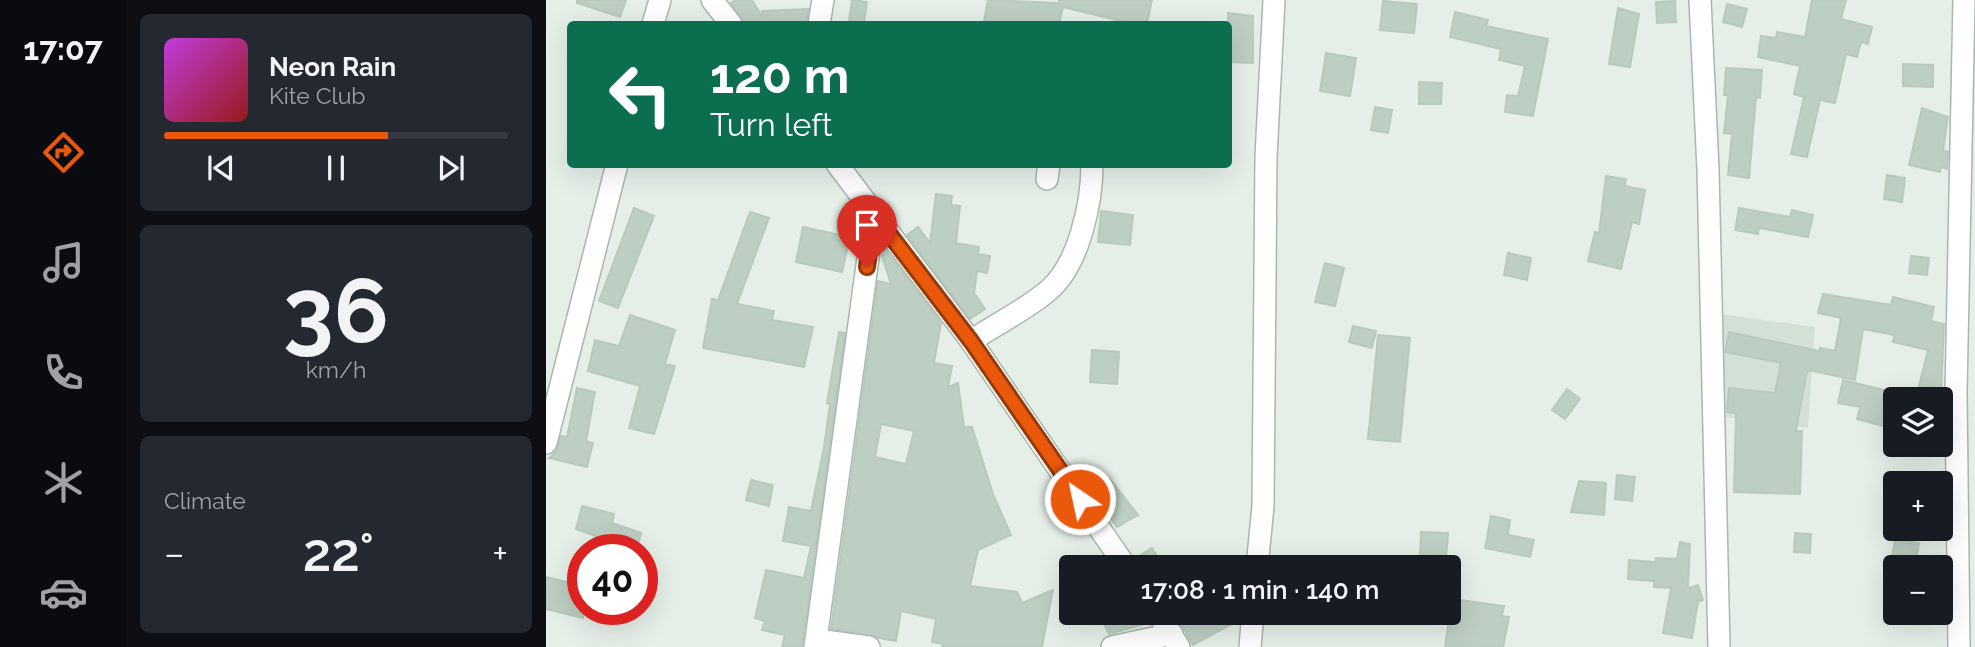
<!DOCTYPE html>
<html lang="en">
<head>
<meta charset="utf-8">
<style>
	:root { --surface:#171b24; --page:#242831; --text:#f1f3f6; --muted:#9ea1a6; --line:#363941; --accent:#ea580c }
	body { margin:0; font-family:Raleway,sans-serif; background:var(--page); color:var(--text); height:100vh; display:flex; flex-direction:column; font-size:26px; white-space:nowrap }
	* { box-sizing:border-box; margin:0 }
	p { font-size:23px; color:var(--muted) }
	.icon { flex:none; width:38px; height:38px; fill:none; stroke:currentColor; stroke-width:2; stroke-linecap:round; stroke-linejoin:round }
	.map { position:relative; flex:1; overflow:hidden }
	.sheet { display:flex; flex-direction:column; gap:14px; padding:14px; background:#0d0f14; width:420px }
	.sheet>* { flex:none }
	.top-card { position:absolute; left:21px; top:21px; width:665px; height:147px; border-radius:7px; box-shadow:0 7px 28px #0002; background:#0b6e4f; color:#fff; overflow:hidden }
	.buttons { position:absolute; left:1337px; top:387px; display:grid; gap:14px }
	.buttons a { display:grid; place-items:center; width:70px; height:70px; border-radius:7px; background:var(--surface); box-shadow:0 7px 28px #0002; font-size:35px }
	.speed { position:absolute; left:21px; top:534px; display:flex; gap:14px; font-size:35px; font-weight:700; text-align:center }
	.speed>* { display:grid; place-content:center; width:91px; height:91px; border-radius:50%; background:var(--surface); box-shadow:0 7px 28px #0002; line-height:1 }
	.speed .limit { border:10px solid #d22; background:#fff; color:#111 }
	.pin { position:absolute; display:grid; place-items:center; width:60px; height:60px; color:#fff; margin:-72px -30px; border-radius:50% 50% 50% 0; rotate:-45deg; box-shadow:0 0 7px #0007 }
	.pin .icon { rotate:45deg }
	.me { position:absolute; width:77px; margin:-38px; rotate:326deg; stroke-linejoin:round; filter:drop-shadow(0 0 5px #0008) }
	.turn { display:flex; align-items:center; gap:24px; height:147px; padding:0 28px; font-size:32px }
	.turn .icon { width:91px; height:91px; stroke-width:2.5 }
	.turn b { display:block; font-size:49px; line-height:60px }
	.big { font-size:52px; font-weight:600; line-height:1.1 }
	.sheet .card { flex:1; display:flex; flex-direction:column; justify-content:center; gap:10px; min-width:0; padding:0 24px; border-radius:10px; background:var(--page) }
	.sheet .dial { align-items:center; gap:0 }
	.dial b { font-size:91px; line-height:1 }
	.song { display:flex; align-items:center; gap:21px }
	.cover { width:84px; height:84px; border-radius:10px; background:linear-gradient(135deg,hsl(290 70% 55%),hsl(0 70% 35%)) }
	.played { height:7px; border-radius:4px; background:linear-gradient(90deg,var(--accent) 65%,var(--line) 65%) }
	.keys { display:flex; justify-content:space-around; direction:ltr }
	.heat { display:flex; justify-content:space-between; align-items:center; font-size:38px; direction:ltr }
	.trip { position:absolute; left:513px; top:555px; width:402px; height:70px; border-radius:7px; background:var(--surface); box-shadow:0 7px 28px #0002; font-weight:600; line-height:70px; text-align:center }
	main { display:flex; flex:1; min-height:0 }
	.menu { display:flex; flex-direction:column; width:126px; justify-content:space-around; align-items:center; background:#090b0e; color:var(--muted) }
	.menu .icon { width:49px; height:49px }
	.menu .on { color:var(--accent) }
	.menu b { font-size:32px; color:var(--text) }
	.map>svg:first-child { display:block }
	.built { fill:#d3e0d6 }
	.building { fill:#bdcec2; stroke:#b7cabc; stroke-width:2; fill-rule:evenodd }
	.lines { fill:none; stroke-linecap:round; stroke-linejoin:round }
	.minor-casing { stroke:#a7b8ad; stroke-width:24 }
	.minor { stroke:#fff; stroke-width:21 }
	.route-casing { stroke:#983908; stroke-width:18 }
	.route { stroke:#ea580c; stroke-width:12 }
</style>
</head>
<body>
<main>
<nav class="menu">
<b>17:07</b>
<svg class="icon on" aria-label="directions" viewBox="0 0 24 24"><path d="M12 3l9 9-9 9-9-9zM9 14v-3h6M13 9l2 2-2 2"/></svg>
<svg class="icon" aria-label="music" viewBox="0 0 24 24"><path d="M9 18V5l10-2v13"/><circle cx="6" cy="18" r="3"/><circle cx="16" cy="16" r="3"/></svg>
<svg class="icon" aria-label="phone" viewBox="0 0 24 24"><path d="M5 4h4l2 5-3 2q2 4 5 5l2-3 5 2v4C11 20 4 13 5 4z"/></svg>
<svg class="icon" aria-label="climate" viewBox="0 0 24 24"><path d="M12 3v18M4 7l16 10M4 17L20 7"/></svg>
<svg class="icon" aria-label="car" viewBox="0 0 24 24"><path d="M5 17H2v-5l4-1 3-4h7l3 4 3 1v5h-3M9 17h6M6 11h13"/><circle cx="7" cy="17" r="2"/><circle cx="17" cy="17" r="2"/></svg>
</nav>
<section class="sheet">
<div class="card">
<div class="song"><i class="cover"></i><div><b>Neon Rain</b><p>Kite Club</p></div></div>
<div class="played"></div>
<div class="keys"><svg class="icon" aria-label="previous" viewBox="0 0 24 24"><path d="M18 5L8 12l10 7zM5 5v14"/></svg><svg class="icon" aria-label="pause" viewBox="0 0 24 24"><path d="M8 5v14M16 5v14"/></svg><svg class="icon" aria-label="next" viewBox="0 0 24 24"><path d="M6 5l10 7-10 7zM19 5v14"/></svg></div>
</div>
<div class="card dial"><b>36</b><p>km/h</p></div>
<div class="card"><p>Climate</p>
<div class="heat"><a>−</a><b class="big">22°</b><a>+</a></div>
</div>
</section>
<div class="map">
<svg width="1429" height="647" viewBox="0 0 1429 647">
	<rect width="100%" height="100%" fill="#e5efe8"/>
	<path class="built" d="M1167,313l102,14 -7,101 -92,-12z"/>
	<g class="building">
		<path d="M31,0h49l-6,17 -43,-14z"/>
		<path d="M189,0h17l11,18 -1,-7 46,-2 -2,15h-62l-13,-21z"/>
		<path d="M306,0l15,2 -3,21 -15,-2z"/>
		<path d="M442,0l71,3v-3h93l-5,24h-14l-70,-17 -4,17h-60l-15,-3z"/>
		<path d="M1266,0h34l-5,19 31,8 -4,17 -7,-2 -4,15 -11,-3 -11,49 -15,-3 -13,57 -16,-3 13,-57 -10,-3 6,-28 -42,-9 3,-21 15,2 1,-6 28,5z"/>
		<path d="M837,1l34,3 -3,29 -34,-3z"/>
		<path d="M1129,1l1,21 -19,1 -1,-21z"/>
		<path d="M1181,4l20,5 -5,18 -19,-5z"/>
		<path d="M1072,8l21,6 -9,53 -21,-3z"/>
		<path d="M909,12l33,8 -2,6 62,13 -15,77 -28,-4 2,-17 11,1 7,-30 -26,-6 2,-11 -51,-12z"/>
		<path d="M682,13l25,3v47l-25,-1z"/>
		<path d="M780,53l30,5 -6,38 -30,-5z"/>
		<path d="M1357,64l30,1v22l-30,-1z"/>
		<path d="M1180,68l36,2 -2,28 -4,-1 -7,81 -21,-3 4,-41 -8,-1 4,-38h-4z"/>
		<path d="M873,82l23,1 -1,21h-22z"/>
		<path d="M829,107l17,3 -4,23 -17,-3z"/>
		<path d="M1376,108l26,9 -5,33 5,2 -1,17 -6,-2 -1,5 -31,-7z"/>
		<path d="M1341,175l18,3 -3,24 -18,-3z"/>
		<path d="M1060,176l20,3 -1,7 20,4 -6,34 -7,-2 -11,47 -33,-8 7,-29 4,1z"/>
		<path d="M390,194l16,2 -1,9 9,1 -4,37 23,4 -1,7 12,2 -3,17 -10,-2 -3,22 11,16 -15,10 -63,-84 11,-8 12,16z"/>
		<path d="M88,208l20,8 -36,92 -19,-7z"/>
		<path d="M1193,208l51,9 2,-7 21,5 -5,22 -49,-9 -1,6 -23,-4z"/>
		<path d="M555,211l32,4 -3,30 -32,-3z"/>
		<path d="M204,212l19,6 -32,86 37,7 -2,9 41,7 -9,40 -101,-19 9,-49 6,1z"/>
		<path d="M257,227l47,10 -8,35 -46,-10z"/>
		<path d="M339,249l56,74 -7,40 18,3 -4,21 10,-4 6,44h8l21,67 18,41 -33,15 -8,36 47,6 5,11 31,-13 -11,57h-100l1,-3 -11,-2 4,-23 -35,-8 -5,30 -65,-12 47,-348 13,3 -9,-28zM335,424l33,7 -8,33 -31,-7z"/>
		<path d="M962,253l23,5 -4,22 -23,-5z"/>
		<path d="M1365,256l18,2 -2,17 -18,-2z"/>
		<path d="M779,263l19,5 -9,38 -20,-4z"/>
		<path d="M1277,294l68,11 2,-8 41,10 -3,14 13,3 -3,71 -23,-5 10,-40 -35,-8 1,-7 -31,-6 -8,51 -47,-10 -2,6 -10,55h6l-2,63 -66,-2 2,-79 -9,-1 2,-24 46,5 6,-30 -56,-11 4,-20 90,19 1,-3 15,3 6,-33 -23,-5z"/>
		<path d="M84,315l45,15 -10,34 10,2 -21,68 -25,-6 11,-42 -52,-15 7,-31 24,6z"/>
		<path d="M807,326l23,5 -4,17 -23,-6z"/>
		<path d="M293,332l6,1 -43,314h-20l3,-12 -23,-5 3,-9 -10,-3 11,-48 38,8 7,-32 -28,-5 6,-34 22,4 13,-64 6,-43 -3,-1z"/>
		<path d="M832,335l32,3 -10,104 -32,-3z"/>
		<path d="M546,350l27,2 -2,32 -27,-2z"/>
		<path d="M1297,380l49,12 -9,34 -26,-7 3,-12 -22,-4z"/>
		<path d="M31,388l18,4 -9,49 7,2 -6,24 -38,-9 7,-6 5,-16 6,1z"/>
		<path d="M1021,389l13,10 -15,20 -13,-9z"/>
		<path d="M1071,475l18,2 -3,24 -17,-2z"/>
		<path d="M563,478l29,37 -21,12 -26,-37z"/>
		<path d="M205,480l22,5 -4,21 -23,-6z"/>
		<path d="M1033,481l27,2 -2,32 -33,-3z"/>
		<path d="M36,506l32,8 -2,9 29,10 -3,12 -9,-2 -2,4 -51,-18z"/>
		<path d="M945,516l19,4 -2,15 26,5 -4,17 -45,-9z"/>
		<path d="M875,532l27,1 -2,26 -26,-1z"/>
		<path d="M1249,533l16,1 -1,19 -16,-1z"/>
		<path d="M1349,539l24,4 -4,24h-20l-4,-3z"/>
		<path d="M1134,542l10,2 -2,44 10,-3 5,15 -5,2 -6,36 -29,-5 8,-45 -17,-1v-6l-26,-2 1,-19 26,2 1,-4 21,1z"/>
		<path d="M606,548l12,19h-25l-3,-9z"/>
		<path d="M0,577l37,9v32l-37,-9z"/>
		<path d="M906,599l52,7 -2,10 7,1 -6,30h-58z"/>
		<path d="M553,612h45l4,11 -39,11z"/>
		<path d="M629,612h65l-1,8 -46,25z"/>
	</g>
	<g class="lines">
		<defs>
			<g id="minor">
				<path d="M166,0l19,24"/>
				<path d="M1154,0l8,169 11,478"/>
				<path d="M107,24l7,-24"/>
				<path d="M273,24l4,-24"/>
				<path d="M291,164l134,177 155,226"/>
				<path d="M501,179l2,-15"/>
				<path d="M425,341c25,-17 55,-31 78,-51 30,-26 43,-87 43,-126"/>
				<path d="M0,443l71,-279"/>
				<path d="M711,567l6,-61 3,-349 8,-157"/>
				<path d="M611,612l22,35"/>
				<path d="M271,640l52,7"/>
				<path d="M269,647l59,-433"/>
				<path d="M566,647l60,-13"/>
				<path d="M704,647l3,-35"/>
				<path d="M1413,647l-3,-255 8,-392"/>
			</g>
		</defs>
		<use href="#minor" class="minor-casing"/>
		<use href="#minor" class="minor"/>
	</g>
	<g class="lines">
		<defs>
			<path id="route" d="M321,267l7,-53 97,127 109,158"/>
		</defs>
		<use href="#route" class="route-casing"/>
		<use href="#route" class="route"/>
	</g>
</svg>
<div class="buttons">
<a><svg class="icon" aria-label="layers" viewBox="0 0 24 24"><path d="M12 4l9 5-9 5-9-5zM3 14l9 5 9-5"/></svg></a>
<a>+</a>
<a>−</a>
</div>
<div class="speed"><div class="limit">40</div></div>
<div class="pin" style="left:321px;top:267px;background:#d93025"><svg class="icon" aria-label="arrive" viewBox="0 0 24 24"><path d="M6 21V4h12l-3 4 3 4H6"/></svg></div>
<svg class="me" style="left:534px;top:499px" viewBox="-20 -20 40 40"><circle r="17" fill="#ea580c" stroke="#fff" stroke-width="3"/><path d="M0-11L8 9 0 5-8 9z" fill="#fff"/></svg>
<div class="trip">17:08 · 1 min · 140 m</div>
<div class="top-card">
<div class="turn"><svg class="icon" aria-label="left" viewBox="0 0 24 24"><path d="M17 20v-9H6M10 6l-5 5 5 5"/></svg><div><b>120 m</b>Turn left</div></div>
</div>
</div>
</main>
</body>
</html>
